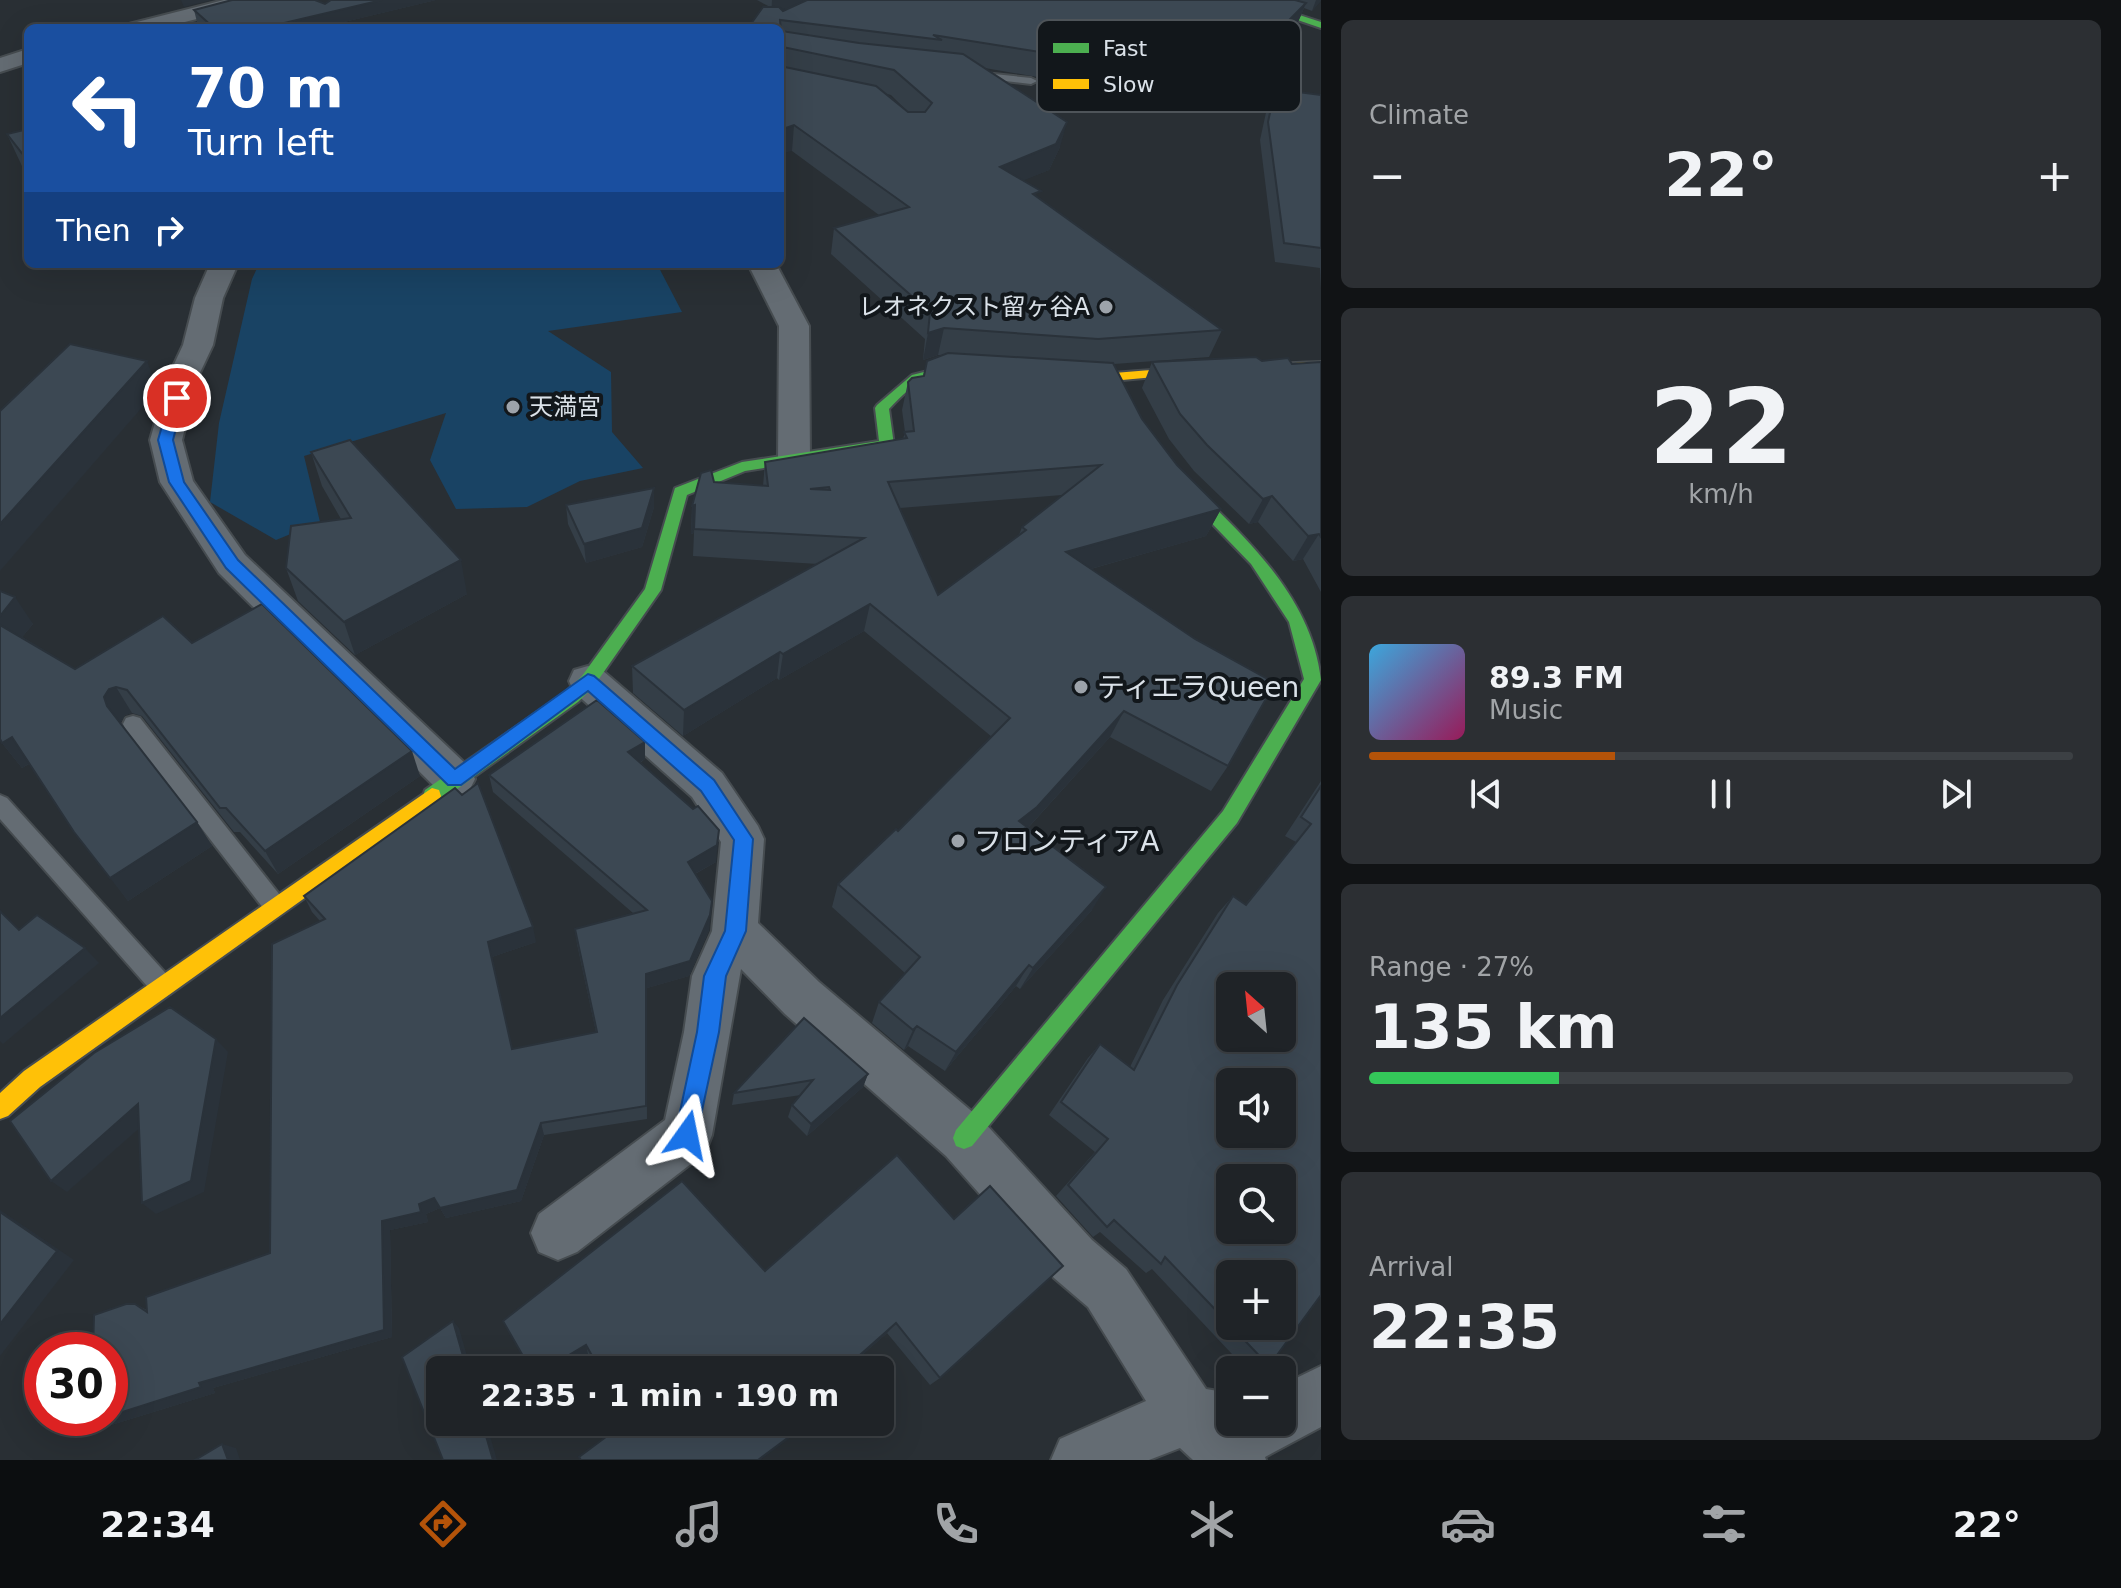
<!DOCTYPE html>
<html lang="en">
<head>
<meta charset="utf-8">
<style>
	:root { --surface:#1f2327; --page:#2c2f33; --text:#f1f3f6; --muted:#a1a4a7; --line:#3c4044; --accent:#b45309 }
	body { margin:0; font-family:"DejaVu Sans","Noto Sans JP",sans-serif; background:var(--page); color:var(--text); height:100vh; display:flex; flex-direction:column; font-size:30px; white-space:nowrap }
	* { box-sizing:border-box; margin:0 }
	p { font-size:26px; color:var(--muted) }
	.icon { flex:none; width:44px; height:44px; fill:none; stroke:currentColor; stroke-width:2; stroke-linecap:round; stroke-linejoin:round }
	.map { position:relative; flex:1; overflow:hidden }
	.side { display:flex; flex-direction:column; gap:20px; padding:20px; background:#111315; width:800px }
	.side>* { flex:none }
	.guide { position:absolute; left:24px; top:24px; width:760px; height:244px; border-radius:12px; box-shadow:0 8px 32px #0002,0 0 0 2px var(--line); background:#1a4fa0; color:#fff; overflow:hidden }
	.needle { width:52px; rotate:333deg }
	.tools { position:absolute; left:1216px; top:972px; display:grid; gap:16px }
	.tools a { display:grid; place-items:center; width:80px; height:80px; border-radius:12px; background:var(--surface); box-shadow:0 8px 32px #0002,0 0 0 2px var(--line); font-size:40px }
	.speed { position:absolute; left:24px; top:1332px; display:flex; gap:16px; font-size:40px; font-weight:700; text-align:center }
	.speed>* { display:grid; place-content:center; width:104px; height:104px; border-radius:50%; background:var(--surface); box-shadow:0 8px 32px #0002,0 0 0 2px var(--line); line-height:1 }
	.speed .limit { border:12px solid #d22; background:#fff; color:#111 }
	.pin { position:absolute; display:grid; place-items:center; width:68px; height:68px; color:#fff; margin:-34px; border:4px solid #fff; border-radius:50%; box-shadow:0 2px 8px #0007 }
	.me { position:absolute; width:88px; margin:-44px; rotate:12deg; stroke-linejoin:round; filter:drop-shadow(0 0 6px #0008) }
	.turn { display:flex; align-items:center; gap:28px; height:168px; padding:0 32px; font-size:36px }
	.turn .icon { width:104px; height:104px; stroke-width:2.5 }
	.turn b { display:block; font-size:56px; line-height:68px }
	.then { display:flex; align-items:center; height:76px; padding:0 32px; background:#0003; gap:16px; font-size:30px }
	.big { font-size:60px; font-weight:700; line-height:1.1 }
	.side .card { flex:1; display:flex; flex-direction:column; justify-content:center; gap:12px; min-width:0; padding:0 28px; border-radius:12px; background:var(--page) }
	.side .dial { align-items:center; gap:0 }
	.dial b { font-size:104px; line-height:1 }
	.song { display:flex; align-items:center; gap:24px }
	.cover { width:96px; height:96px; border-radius:12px; background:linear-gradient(135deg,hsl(200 70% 55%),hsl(330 70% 35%)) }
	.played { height:8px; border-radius:4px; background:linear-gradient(90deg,var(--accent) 35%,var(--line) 35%) }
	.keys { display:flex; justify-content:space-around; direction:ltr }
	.heat { display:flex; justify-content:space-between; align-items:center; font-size:44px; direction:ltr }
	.charge { height:12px; border-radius:6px; background:linear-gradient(90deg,#34c759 27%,var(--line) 0) }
	.trip { position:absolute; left:426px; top:1356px; width:468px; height:80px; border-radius:12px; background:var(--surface); box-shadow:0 8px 32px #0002,0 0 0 2px var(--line); font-weight:700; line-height:80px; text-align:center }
	.dock { display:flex; height:128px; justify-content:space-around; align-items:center; background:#0c0e10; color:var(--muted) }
	.dock .icon { width:56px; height:56px }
	.dock .active { color:var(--accent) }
	.dock b { font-size:36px; color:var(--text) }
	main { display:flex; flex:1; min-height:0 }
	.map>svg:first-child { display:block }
	.green { fill:#194364 }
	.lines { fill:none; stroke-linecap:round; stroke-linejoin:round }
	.lane-casing { stroke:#464c50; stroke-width:4 }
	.street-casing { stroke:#464c50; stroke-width:4 }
	.fast-casing { stroke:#464c50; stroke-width:4 }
	.slow-casing { stroke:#464c50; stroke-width:4 }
	.lane { fill:#646c73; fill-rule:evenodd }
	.street { fill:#646c73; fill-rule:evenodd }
	.fast { fill:#4caf50; fill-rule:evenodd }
	.slow { fill:#ffc107; fill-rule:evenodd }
	.wall { fill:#343e47; fill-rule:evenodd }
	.shaded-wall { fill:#2a323a }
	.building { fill:#3c4853; stroke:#2a323a; stroke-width:2; fill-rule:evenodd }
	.route { fill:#1a73e8; stroke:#114b97; stroke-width:2 }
	.poi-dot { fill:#9da3aa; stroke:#12171b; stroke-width:3 }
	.labels { text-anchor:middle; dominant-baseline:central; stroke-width:8; stroke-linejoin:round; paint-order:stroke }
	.far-poi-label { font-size:24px; fill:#dbe2e9; stroke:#12171b; text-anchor:end }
	.poi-label { font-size:28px; fill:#dbe2e9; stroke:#12171b; text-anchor:start }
	.key { fill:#12171b; stroke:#4e5459; stroke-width:2 }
	.key-label { font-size:22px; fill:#dbe2e9 }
</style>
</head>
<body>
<main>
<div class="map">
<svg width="1321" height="1460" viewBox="0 0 1321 1460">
	<rect width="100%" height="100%" fill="#292f34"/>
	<path class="green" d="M259,264h398l25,48 -134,19 63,41 1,60 31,36 -63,13 -53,26 -71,2 -26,-49 16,-47 -142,43 16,66 -44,18 -66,-38 9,-79 33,-144z"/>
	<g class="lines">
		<defs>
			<g id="lane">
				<path d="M975,72l56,6 6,3 -6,3 -60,-7 -2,-2z"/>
				<path d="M133,716l7,2 143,181 3,7 -3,7 -8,3 -8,-3 -141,-183 -3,-6 3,-6z"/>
				<path d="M0,795l7,3 163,180 4,8 -4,8 -8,3 -8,-3 -154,-175z"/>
			</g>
			<g id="street">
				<path d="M224,0h35l-3,4 -95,24h-36l4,-4z"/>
				<path d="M28,49v14l-28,9v-14z"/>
				<path d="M210,264h28l-15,34 -10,47 -15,32 -16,63 11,41 52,74 224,212 6,12 -6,12 -15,5 -15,-5 -220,-218 -59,-91 -10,-42 18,-63 15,-32 12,-47z"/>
				<path d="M748,264h28l33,62 1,135 -4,8 -12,3 -12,-3 -4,-8 1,-135z"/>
				<path d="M588,666l14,4 120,103 36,53 6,13 -6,84 61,59 163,138 110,120 34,29 80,120 24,4v29h52v-37l39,-19v61l-56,30 1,3h-73l-13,-12 -31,12h-98l9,-21 86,-38 -58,-94 -34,-29 -108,-122 -161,-142 -44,-45 -29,166 -7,18 -128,99 -19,8 -19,-8 -8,-19 8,-19 126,-94 19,-88 8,-56 20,-45 9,-89 -29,-45 -118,-105 -5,-11 5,-11z"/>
			</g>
			<g id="fast">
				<path d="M1239,0h14l68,22v6z"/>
				<path d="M952,365l33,2 7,4c-13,10 -40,1 -56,5 -19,4 -34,19 -47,33l5,36 -2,3 -147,23 -58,24 -26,95 -67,96 -16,16 -139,100 -7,2 -7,-2 -2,-6 2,-6 141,-98 16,-16 63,-87 30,-101 67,-26 137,-21 -4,-33 2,-3 35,-30z"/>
				<path d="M1174,471l5,2c59,58 132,119 142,207l-84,143 -265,323 -8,3 -8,-3 -3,-8 3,-8 267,-319 81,-132 -15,-57 -38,-58 -82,-85 -2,-3z"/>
			</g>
			<g id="slow">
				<path d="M1321,362v8l-155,6 -77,7 -28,-2 -7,-4c11,-8 34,-2 48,-3 73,-7 146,-9 219,-12z"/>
				<path d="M432,788l7,2 2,6 -2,6 -399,285 -32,29 -8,3v-26l24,-22z"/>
			</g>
		</defs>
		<use href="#lane" class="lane-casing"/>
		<use href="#street" class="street-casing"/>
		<use href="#fast" class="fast-casing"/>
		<use href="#slow" class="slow-casing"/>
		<use href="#lane" class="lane"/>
		<use href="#street" class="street"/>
		<use href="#fast" class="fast"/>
		<use href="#slow" class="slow"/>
	</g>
	<g class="wall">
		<path d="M436,0l-117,28h-115l-7,-6 -3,-12z"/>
		<path d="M757,0h564l-9,11 -8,-3 -8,19 -77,79 -125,-28 -4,8 -105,-18 75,79 -11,23 -26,10 16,19 183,131 -13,27 -95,7 28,55 35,46 44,44 -15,27 -115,33 137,197 -17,25 -101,-54 -82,91 64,82 -72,79 -4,-3 -71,85 -37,-25 -4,4 -32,-27 7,-21 26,-29 -73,-66 6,-23 60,-53 94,-94 -128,-106 -85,49 -2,-2 -94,58 -50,-43 -1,-27 186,-102 -125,-8 1,-23 -3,1 1,-28 22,-24 49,4 2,-24 138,-23 2,-7 -3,-22 6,-28 15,-6 4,-15 15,-6h-4l-15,5 2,-21 -94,-85 3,-26 45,-13 -87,-64 -22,-144zM887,94l4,1 17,17zM1062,495l-40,32 -3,8 -81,60 -38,-87z"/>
		<path d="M1275,89l46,6v194l-1,-21 -45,-6 -15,-122 7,-32z"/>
		<path d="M28,129v50l-21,-45z"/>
		<path d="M1262,361l30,3 29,-2v230l-18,-33 -10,2 -35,-39 -9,2 -55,-53 -25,-32 -27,-51 10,-26z"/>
		<path d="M311,452l156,142 -112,61 -57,-54 -12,-33 55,-49 -19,-33z"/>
		<path d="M566,505l88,2 -12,40 -56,16 -18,-39z"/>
		<path d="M0,591l33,33 -11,13 53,32 117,-26 228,133 -142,98 -38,-42h-6l-92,-116 -10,-3 -7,2 -5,8 77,99 15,24 -84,55 -99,-137 -7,4 -20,-25z"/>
		<path d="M645,742v17l-5,4 76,99 -21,12 14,56 -20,46 -42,12v131l-103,16 -23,66 -75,17 -6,-10 -14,6 2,8 -38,8 2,107 -179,51 2,5 -107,33 27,-122 12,6 123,-57 50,-332 -8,-9 -8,-16 232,46 -44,15 20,92 84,-17 -19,-88 -2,-15 58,-16 -140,-121 -4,-17z"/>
		<path d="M1321,781v514l-52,71 -13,4h-9l-95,-101 -6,4 -46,-41 -7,5 -37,-41 39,-44 -46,-37 39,-57 12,-14 30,23 33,-67 55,-87 15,-17 12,9 51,-63 -11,-6zM1230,1274l52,52h-52z"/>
		<path d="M804,1018l64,56 -5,13 -56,49 -19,-19 4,-12 9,-10 -69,10 2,-12z"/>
		<path d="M897,1155l43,223 -10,7 -43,-52 -42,37h-247l-10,-16 -27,16h-30l234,-99z"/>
	</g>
	<g class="shaded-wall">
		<path d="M181,0h31l-28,7z"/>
		<path d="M382,0h54l-117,28h-56z"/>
		<path d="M772,0h37l-38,18z"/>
		<path d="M1316,0h5v1l-9,10z"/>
		<path d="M1306,3l-10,24 -77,79 10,-25z"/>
		<path d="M783,47l-2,25 -1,1v-23z"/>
		<path d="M1101,54l-7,24 -4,8 7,-25z"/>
		<path d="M1067,122l-7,25 -11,23 -56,23 7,-26z"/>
		<path d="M794,125l-2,26 -12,3v-24z"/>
		<path d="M944,328l-6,27 -15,5 5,-27z"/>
		<path d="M147,361l11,28 -158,182v-47z"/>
		<path d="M654,488v19l-12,40 -56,16 -2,-19z"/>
		<path d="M1272,496l-14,26 -9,2 14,-25z"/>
		<path d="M695,505l-1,28 -3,1 1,-28z"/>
		<path d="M1221,509l-15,27 -151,43 11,-27z"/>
		<path d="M1319,534l-16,25 -10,2 15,-25z"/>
		<path d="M461,560l6,34 -112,61 -11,-33z"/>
		<path d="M15,597l18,27 -20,24 -13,-19v-13z"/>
		<path d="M870,604l-6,27 -85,49 4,-26z"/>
		<path d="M780,652l-3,26 -94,58 1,-26z"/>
		<path d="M116,687l16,26 -7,2 -5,8 -13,-17 -3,-9 5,-8z"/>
		<path d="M1124,711l-14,26 -85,94 -6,-10z"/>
		<path d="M12,737l20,25 -10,6 -20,-25z"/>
		<path d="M645,742v17l-16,10 -1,-17z"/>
		<path d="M412,751l8,25 -142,98 -13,-23z"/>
		<path d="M197,822l15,24 -84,55 -18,-23z"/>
		<path d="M719,830l-3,32 -29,16 1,-16z"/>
		<path d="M1106,887l-14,23 -72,79 13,-21z"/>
		<path d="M712,901l-3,29 -20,46 -42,12v131l-1,-145z"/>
		<path d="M533,927l3,15 -44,15 23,105 -27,-120z"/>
		<path d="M85,948l14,15 -96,81 -3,-3v-23z"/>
		<path d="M1029,965l-13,21 -71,85 11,-19z"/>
		<path d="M917,1026l-9,20 -4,4 9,-20z"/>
		<path d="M216,1039l12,13 -24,140 -48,22 -14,-11z"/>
		<path d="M868,1074l-5,13 -56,49 4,-12z"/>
		<path d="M138,1104l14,13 -85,75 -16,-11z"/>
		<path d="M541,1123l3,12 -23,66 -75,17 -6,-10 -14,6 2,8 -38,8 2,107 -179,51 2,5 -107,33 -17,-4 11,-4h8v-2l89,-33 183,-162 37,-17z"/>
		<path d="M0,1210l74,50 -74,96z"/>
		<path d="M453,1321l6,7 12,42h-4z"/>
		<path d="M896,1323l-9,10 -42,37h-2z"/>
		<path d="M586,1345l2,9 -27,16h-17z"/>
		<path d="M482,1422h4l11,38h-4z"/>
		<path d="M809,1422h3l-52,38h-2z"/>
		<path d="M222,1444l14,4 4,12h-12z"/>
	</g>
	<g class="building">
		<path d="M232,0h83l10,4 6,-4h51l-119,28h-49l-20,-18z"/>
		<path d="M807,0h488l11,3 -77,78 -128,-27 -4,7 -164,-26 9,5 -162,-20 1,11 78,12 104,11 104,68 -11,22 -56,23 41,24 -8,3 189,136 -124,9 -154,-11 -16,5 2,-21 -96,-84 75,-21 -115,-82 -14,5v-64l96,20 32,26h17l7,-9 -38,-33 -111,-23 -3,3v-22h-32l15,-21h16l4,4z"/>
		<path d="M1275,89l46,6v153l-37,-5 -16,-121z"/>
		<path d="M28,129v32l-21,-27z"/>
		<path d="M70,344l77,17 -147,163v-113z"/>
		<path d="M948,353l165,10 29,56 35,46 44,44 -155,43 129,87 80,44 -47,83 -104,-55 -87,96 -18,14 87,66 -73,81 -4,-3 -73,87 -39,-26 -4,4 -34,-28 41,-45 -82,-73 58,-55 2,2 112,-113 -140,-114 -87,50 -3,-2 -96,58 -52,-44 232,-128 -170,-9 1,-24 -3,1 9,-33 10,-3 3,12 54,4 -3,-24 142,-24 -3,-6 10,-1 -6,-49 4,-4 12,-2 3,-15zM1101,465l-79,62 4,3 -88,65 -50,-113zM829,487l1,3 -20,-1z"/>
		<path d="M1256,357l6,4 26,-3 4,6 29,-2v175l-2,-3 -11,2 -36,-40 -9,3 -56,-54 -27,-31 -28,-52z"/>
		<path d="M350,440l111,120 -117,62 -58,-54 5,-42 60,-8 -40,-66z"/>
		<path d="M654,488l-12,40 -58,16 -18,-39z"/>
		<path d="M0,591l15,6 -15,19z"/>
		<path d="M262,604l150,147 -147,100 -39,-43h-6l-93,-118 -11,-3 -7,2 -5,8 3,9 90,116 -87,56 -36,-46 -62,-95 -10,6 -2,-4v-114l75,44 88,-53 29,27z"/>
		<path d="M597,700l48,42 -17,10 65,57 5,-3 21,24 -2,15 -29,17 24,39 -2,14 -20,46 -44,13v132l-105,17 -24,67 -77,18 -6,-10 -15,6 2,8 -39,9 2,109 -185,53 2,4 -91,29v-66h-17l1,-35 32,-11h9l12,8 -1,-15 124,-44 2,-309 53,-25 -21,-23 151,-108 7,7 16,-12 55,144 -45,15 24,107 85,-17 -22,-103 72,-19 -158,-135z"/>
		<path d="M1321,786v509l-52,71 -38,-40h51v-52h-52v51l-65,-68 -4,7 -47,-44 -7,7 -39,-42 40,-46 -47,-37 39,-58 34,26 43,-85 56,-89 13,9 65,-81 -10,-7zM1230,986h52v52h-52zM1230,1082h52v52h-52zM1230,1178h52v52h-52z"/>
		<path d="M0,911l19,19 18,-15 48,33 -85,70z"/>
		<path d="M170,1007l46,32 -25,142 -49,22 -4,-99 -87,77 -41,-60 84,-68z"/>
		<path d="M804,1018l64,56 -57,50 -19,-19 21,-25 -79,13z"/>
		<path d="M897,1155l57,64 36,-33 73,80 -123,112 -44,-55 -53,47h-243l-14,-25 -42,25h-13l-28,-49 179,-140 83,90z"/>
		<path d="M0,1212l57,39 -57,73z"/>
		<path d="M453,1321l14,49h-27v52h42l11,38h-50l-41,-103z"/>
		<path d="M626,1422h183l-51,38h-177l-2,-3z"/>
		<path d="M222,1444l6,16h-33z"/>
	</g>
	<path class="route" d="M177,393l7,5 -11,42 11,42 54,78 217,209 133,-95 6,2 120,104 39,59 -7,92 -20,45 -7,56 -24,111 -8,3 -9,-3 -3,-8 22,-103 7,-56 21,-45 9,-91 -33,-49 -113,-100 -127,94h-13l-222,-217 -57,-86 -11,-42 12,-42z"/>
	<g class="poi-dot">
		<circle cx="1106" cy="307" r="8"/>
		<circle cx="513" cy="407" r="8"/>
		<circle cx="1081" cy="687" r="8"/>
		<circle cx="958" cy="841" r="8"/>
	</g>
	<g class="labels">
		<g class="far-poi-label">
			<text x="1090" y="307">レオネクスト留ヶ谷A</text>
			<text x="529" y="407" text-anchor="start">天満宮</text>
		</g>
		<g class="poi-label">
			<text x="1097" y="687">ティエラQueen</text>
			<text x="974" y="841">フロンティアA</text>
		</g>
	</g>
	<rect x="1037" y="20" width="264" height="92" rx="12" class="key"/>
	<rect x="1053" y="43" width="36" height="10" fill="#4caf50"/>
	<rect x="1053" y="79" width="36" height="10" fill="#ffc107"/>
	<g class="key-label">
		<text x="1103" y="56">Fast</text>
		<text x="1103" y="92">Slow</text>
	</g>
</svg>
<div class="tools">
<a><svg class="needle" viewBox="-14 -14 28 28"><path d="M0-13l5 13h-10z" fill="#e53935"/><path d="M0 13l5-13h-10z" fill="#a1a4a7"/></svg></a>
<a><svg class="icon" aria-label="sound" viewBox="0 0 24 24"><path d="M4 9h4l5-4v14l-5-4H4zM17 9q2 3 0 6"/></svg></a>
<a><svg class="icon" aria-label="search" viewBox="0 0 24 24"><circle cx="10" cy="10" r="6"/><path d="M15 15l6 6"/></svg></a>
<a>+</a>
<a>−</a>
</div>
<div class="speed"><div class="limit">30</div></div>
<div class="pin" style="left:177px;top:398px;background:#d93025"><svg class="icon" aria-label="arrive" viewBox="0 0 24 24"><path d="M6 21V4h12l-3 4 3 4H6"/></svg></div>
<svg class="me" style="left:687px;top:1135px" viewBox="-20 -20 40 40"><path d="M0-17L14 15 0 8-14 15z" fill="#1a73e8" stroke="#fff" stroke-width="4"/></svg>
<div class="trip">22:35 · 1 min · 190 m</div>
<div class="guide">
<div class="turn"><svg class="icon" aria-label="left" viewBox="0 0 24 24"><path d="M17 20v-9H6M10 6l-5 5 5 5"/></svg><div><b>70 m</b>Turn left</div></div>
<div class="then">Then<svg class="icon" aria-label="right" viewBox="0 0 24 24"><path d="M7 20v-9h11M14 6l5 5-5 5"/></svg></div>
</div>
</div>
<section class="side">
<div class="card"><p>Climate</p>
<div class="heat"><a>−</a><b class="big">22°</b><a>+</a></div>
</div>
<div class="card dial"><b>22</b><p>km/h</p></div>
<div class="card">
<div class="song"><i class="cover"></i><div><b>89.3 FM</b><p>Music</p></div></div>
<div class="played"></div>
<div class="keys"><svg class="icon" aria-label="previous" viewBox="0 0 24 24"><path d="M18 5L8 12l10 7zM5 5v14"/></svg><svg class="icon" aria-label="pause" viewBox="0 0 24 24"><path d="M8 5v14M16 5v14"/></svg><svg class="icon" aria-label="next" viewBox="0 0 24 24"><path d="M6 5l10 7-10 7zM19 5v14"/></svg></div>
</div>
<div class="card"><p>Range · 27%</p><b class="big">135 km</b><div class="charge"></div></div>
<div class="card"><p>Arrival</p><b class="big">22:35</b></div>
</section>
</main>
<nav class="dock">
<b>22:34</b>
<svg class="icon active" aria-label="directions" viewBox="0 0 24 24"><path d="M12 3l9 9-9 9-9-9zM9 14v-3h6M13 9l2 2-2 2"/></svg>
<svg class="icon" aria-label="music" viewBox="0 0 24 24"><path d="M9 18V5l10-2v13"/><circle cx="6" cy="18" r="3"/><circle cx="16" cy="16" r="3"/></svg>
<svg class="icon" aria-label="phone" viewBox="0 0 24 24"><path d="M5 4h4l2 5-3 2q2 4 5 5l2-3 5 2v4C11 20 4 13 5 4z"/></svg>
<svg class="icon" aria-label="climate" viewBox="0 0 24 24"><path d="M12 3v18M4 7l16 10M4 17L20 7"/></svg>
<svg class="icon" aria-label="car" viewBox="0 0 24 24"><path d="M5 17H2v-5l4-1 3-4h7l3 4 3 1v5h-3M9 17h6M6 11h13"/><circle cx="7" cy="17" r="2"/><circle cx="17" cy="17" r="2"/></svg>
<svg class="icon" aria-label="filters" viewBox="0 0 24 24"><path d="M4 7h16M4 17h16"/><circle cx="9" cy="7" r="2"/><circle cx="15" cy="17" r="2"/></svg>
<b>22°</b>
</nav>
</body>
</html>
